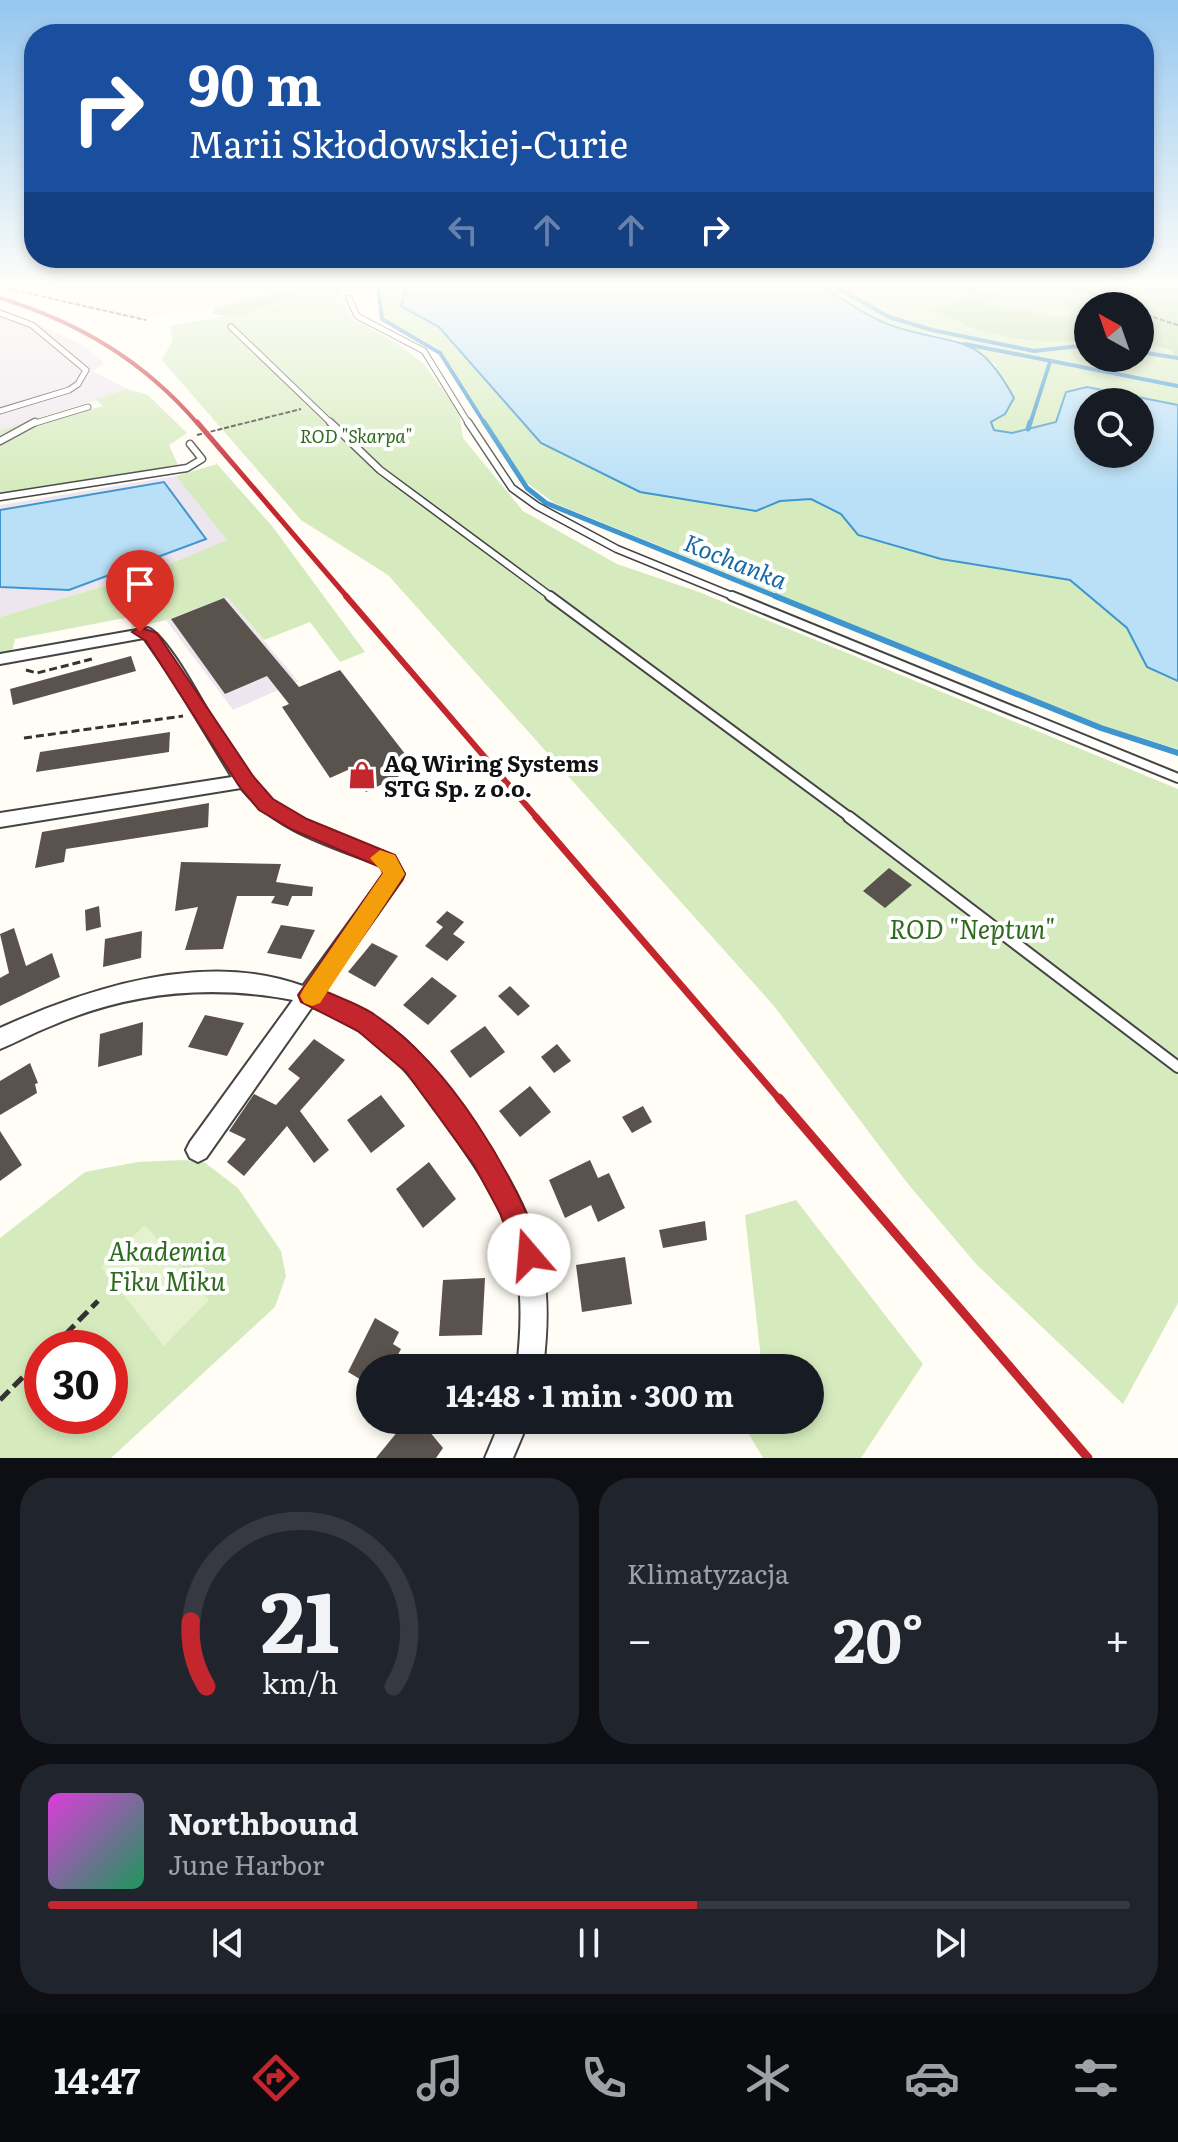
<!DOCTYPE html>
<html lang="pl">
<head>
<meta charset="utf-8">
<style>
	:root { --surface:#171b24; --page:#20242c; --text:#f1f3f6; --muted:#9ea1a6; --line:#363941; --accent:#c4262e }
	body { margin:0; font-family:Literata,serif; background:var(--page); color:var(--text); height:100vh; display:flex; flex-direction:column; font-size:30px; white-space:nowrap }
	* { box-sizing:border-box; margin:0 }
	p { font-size:26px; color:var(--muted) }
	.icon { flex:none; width:44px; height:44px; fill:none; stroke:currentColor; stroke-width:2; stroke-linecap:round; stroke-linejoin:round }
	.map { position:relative; height:1458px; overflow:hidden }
	.drawer { display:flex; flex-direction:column; gap:20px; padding:20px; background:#0d0f14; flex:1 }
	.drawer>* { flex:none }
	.top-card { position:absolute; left:24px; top:24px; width:1130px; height:244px; border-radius:32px; box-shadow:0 4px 12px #0003; background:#1a4fa0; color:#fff; overflow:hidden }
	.needle { width:52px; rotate:320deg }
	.tools { position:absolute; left:1074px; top:292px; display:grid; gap:16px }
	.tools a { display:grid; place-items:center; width:80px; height:80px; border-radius:50%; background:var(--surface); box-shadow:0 4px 12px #0003; font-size:40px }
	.speed { position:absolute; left:24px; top:1330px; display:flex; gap:16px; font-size:40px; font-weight:700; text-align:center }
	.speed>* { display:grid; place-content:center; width:104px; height:104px; border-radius:50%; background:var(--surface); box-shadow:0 4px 12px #0003; line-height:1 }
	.speed .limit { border:12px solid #d22; background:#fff; color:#111 }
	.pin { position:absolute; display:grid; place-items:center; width:68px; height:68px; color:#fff; margin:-82px -34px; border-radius:50% 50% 50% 0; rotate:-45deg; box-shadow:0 0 8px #0007 }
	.pin .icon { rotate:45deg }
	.me { position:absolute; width:88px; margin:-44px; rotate:342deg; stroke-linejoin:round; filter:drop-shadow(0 0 6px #0008) }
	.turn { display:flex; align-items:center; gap:28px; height:168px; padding:0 32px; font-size:36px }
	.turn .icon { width:104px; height:104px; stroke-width:2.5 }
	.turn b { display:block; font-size:56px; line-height:68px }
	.lanes { display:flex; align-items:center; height:76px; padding:0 32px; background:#0003; justify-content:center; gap:40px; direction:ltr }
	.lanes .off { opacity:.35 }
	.big { font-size:60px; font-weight:700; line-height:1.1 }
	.drawer .card { flex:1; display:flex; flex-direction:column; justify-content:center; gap:12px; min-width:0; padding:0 28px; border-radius:32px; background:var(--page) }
	.drawer .dial { align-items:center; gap:0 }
	.dial svg { height:208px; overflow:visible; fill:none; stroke:var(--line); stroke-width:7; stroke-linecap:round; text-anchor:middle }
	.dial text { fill:var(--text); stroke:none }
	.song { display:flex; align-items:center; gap:24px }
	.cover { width:96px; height:96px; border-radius:12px; background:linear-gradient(135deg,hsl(300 70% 55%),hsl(150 70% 35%)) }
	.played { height:8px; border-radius:4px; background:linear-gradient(90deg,var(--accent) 60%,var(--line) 60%) }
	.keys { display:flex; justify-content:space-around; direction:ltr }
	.heat { display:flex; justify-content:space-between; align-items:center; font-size:44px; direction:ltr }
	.drawer .tiles { flex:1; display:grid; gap:20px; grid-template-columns:1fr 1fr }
	.card:last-child { grid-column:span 2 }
	.trip { position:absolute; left:356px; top:1354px; width:468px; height:80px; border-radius:40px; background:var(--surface); box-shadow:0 4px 12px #0003; font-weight:700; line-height:80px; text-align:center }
	.menu { display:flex; height:128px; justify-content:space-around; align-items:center; background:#090b0e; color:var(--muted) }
	.menu .icon { width:56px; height:56px }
	.menu .on { color:var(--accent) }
	.menu b { font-size:36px; color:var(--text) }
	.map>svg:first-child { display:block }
	.industrial { fill:#eee6ef }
	.farmland { fill:#f6f3d4 }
	.green { fill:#d5ebbd; fill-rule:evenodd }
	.forest { fill:#b9dc9c }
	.pitch { fill:#e6f2cf }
	.water { fill:#b9e0f7; stroke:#3f96cf; stroke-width:2; fill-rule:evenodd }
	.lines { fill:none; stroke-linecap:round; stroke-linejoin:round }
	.stream-far2 { stroke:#3f96cf; stroke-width:4 }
	.stream-far1 { stroke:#3f96cf; stroke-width:5 }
	.stream { stroke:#3f96cf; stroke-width:6 }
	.building { fill:#5a524d }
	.lane-far3-casing { stroke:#444; stroke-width:7 }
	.lane-far2-casing { stroke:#444; stroke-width:9 }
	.lane-far1-casing { stroke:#444; stroke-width:12 }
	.lane-casing { stroke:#444; stroke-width:14 }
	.street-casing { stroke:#444; stroke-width:4 }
	.path-far2 { stroke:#333; stroke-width:2; stroke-dasharray:5 2; stroke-linecap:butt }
	.path-far1 { stroke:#333; stroke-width:3; stroke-dasharray:8 4; stroke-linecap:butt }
	.path { stroke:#333; stroke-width:5; stroke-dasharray:13 6; stroke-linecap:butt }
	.lane-far3 { stroke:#fff; stroke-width:5 }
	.lane-far2 { stroke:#fff; stroke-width:6 }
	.lane-far1 { stroke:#fff; stroke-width:8 }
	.lane { stroke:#fff; stroke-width:10 }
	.street { fill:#fff; fill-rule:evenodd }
	.rail-far4 { stroke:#c4262e; stroke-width:4 }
	.rail-far3 { stroke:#c4262e; stroke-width:5 }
	.rail-far2 { stroke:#c4262e; stroke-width:6 }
	.rail-far1 { stroke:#c4262e; stroke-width:7 }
	.rail { stroke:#c4262e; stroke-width:9 }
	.route { fill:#c4262e; stroke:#7f191e; stroke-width:2 }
	.slow { fill:#f59e0b }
	.labels { text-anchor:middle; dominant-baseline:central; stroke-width:8; stroke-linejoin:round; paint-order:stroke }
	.far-park-label { font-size:18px; font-style:italic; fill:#2f6b1f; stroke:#fff }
	.poi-label { font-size:22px; font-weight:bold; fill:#111; stroke:#fff; text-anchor:start }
	.water-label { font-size:24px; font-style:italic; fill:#1768a6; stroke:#fff }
	.near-park-label { font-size:26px; font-style:italic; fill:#2f6b1f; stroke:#fff }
</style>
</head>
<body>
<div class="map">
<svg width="1178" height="1458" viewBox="0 0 1178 1458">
	<rect width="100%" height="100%" fill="#fffdf5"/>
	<g class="industrial">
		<path d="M0,308l83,37 21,18 -11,8 34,18 -127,41z"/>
		<path d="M176,476l52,64 -77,32 -151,45v-112z"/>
		<path d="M227,597l71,84 -65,29 -67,-90z"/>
	</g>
	<path class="farmland" d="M4,287h295l-83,21 -87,10z"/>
	<g class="green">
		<path d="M379,287h28l-6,19 38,21 21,25 296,159 24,-10 31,-2 30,15 17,21 83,24 129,21 57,48 20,39 31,14v68l-72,-22 -552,-224 -28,-21 -88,-134 -54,-30z"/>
		<path d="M823,287h240l10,27 -15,3 -72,-13 11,-5 -32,1 -33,9c55,31 95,35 156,32v17h52v-15l30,8 8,8v46l-91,-18 -21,5 -10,30 -44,11 -18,-3 -4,-7 6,-58 -37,-25 -60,-12 -35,-15z"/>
		<path d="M338,289l12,28 45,25 28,21 36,49 4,26 60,73 94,53 82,28 479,197v514l-55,101 -146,-139 -69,-81 -134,-178 -386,-431 -87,-55 -139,-160 11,-20 -3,-14 93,-17 32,-12z"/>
		<path d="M127,389l21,6 39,38 -18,12 9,20 -178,29v-49l43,-23 60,-16 -7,-6 -61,19 -35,19v-8z"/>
		<path d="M217,464l55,62 93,126 -25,10 -30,-40 -46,18 -37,-43 -61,23 -34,8 -2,-11 -115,22 -3,13 -12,1v-36l151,-45 76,-32 -51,-64z"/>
		<path d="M183,1160l21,2 34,26 43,63 5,25 -11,31 -164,151h-111v-220l85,-66 53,-10zM42,1348h68v68h-68z"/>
		<path d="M796,1200l127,164 -62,94h-98l-19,-32 2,-6h64v-52h-48l-17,-153z"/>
	</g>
	<g class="forest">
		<path d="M299,287h40c-12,6 -29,6 -42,9 -27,7 -57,27 -85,17l4,-5z"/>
		<path d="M966,287l35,8 -13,9 70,13 15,-3 -9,-10 4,-8 -5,-9h115v72l-8,-9 -30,-7v-37h-52v35c-62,3 -101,-2 -157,-32l33,-9 -2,-7z"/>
	</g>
	<path class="pitch" d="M145,1225l64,75 -45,46 -63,-79z"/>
	<g class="water">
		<path d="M407,287h416c24,15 49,33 76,41 63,19 79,4 115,70l-9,16 -14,8 3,8 18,3 44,-11 10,-30 21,-5 91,18v276l-31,-14 -20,-39 -57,-48 -129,-21 -83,-24 -17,-21 -30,-15 -31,2 -24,10 -116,-19 -99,-49 -102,-116 -38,-21zM1140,402v52h-52v-52z"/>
		<path d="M164,482l42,57 -137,51 -69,-3v-77z"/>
	</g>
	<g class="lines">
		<g class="stream-far2">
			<path d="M378,287l4,32 58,34 45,71"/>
			<path d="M836,287l53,30 43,13 102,21 54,-6"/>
			<path d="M965,344l213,42"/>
			<path d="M1140,352l38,6"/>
			<path d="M1030,424l20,-62"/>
		</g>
		<g class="stream-far1">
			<path d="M484,422l43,66 19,15 234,95"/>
			<path d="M1028,429l2,-7"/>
		</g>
		<path class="stream" d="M775,596l326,132 77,25"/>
	</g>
	<g class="building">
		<path d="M224,598l75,89 41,-17 76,98 -50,24 -16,-23 -20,9 -48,-71 7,-3 -22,-28 -42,18 -54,-75z"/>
		<path d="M131,656l5,15 -123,34 -3,-16z"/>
		<path d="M170,732l-1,20 -133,20 4,-20z"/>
		<path d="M209,803l-1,24 -142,22 -2,13 -29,6 7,-36z"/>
		<path d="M181,862l100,2 -5,18 37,5 -1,9h-20l-4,10 -17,-3 4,-7h-38l-14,53 -38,1 13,-43 -23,4z"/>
		<path d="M889,868l23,17 -27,23 -22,-17z"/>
		<path d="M99,906l2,21 -15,4 -1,-21z"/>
		<path d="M447,911l17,11 -11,12 12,8 -18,19 -22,-15 18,-19 -7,-5z"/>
		<path d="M281,925l34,5 -14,29 -34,-6z"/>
		<path d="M14,928l12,38 26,-13 8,24 -60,29v-28l9,-5 -9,-39z"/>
		<path d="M142,931l-1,27 -38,9 2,-28z"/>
		<path d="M372,943l26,13 -23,31 -27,-15z"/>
		<path d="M432,977l25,19 -29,29 -25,-20z"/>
		<path d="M510,986l20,20 -12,10 -20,-20z"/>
		<path d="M205,1015l39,8 -17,33 -39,-9z"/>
		<path d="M143,1022l-1,33 -44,12 2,-33z"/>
		<path d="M485,1026l20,26 -35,26 -20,-27z"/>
		<path d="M314,1039l31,21 -45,51 29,39 -15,13 -27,-37 -43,50 -17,-14 19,-23 -17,-8 25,-37 22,11 24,-27 -12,-9z"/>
		<path d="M557,1044l14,17 -17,12 -13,-16z"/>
		<path d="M30,1063l8,20 -3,1 2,9 -37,22v-34z"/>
		<path d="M530,1086l21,26 -31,25 -21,-26z"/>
		<path d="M381,1095l24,31 -34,27 -24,-33z"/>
		<path d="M643,1106l9,16 -20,11 -10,-16z"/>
		<path d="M0,1131l22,34 -22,16z"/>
		<path d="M590,1160l8,18 11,-5 16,35 -27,14 -7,-17 -26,13 -16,-38z"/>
		<path d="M429,1162l27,37 -33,29 -27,-39z"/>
		<path d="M705,1221l2,19 -44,8 -4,-18z"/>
		<path d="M625,1257l7,47 -50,8 -6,-47z"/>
		<path d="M485,1278l-3,57 -43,1 4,-56z"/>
		<path d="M375,1318l24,14 -6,12 8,5 -10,19h-21v17l-22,-13z"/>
		<path d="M407,1420h13l23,28 -7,10h-60z"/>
	</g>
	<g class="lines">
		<defs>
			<g id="lane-far3">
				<path d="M349,298l8,18 67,35 45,73"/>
				<path d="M0,313l32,12 54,45 -8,14 -9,6 -69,21"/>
				<path d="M231,327l101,97"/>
				<path d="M32,424l56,-17"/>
			</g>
			<g id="lane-far2">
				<path d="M330,422l50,48 173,128"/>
				<path d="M468,422l44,66 25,18 80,43 120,49"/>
				<path d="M0,441l35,-19"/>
				<path d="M0,497l187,-29 15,-9 -12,-15"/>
			</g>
			<g id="lane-far1">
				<path d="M550,596l302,223"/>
				<path d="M732,596l446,182"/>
			</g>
			<path id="lane" d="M849,817l329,250"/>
			<g id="street">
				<path d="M148,628c21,8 62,88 75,110 10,16 22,31 32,45 31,42 93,55 139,73l10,18 -2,5 -80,113c29,11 57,25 80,45 22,19 38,43 55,66 38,51 75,103 86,167 6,33 4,65 0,98h-26c5,-43 6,-84 -6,-127 -12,-45 -42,-83 -68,-121 -18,-24 -35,-50 -58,-70 -21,-18 -47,-33 -73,-43l-106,151 -8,4 -8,-4 -4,-8 4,-8 103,-142c-84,-16 -164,-8 -242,26 -18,7 -34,16 -51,23v-21c90,-41 206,-78 303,-42l82,-113 -3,-7c-51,-20 -105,-34 -141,-78l-241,39v-14l232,-36 -62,-102 -26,-37 -144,26v-10z"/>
				<path d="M501,1420h28l-16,38h-28z"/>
			</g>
		</defs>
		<use href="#lane-far3" class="lane-far3-casing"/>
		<use href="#lane-far2" class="lane-far2-casing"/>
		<use href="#lane-far1" class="lane-far1-casing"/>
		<use href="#lane" class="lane-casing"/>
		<use href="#street" class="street-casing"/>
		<g class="path-far2">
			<path d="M0,287l146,33"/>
			<path d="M923,287h14"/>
			<path d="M1075,287l48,19"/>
			<path d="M1140,313l38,12"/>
			<path d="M197,435l104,-26"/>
		</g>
		<g class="path-far1">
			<path d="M26,670l11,3 55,-14"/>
			<path d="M24,738l159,-22"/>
		</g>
		<g class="path">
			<path d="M52,1348l46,-47"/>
			<path d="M0,1400l42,-42"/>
		</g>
		<use href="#lane-far3" class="lane-far3"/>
		<use href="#lane-far2" class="lane-far2"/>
		<use href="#lane-far1" class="lane-far1"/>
		<use href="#lane" class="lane"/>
		<use href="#street" class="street"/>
		<path class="rail-far4" d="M0,298c80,25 144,63 198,126"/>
		<path class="rail-far3" d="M197,422l151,176"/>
		<path class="rail-far2" d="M346,596l192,223"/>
		<path class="rail-far1" d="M536,817l244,283"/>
		<path class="rail" d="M779,1098l309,360"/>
	</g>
	<linearGradient id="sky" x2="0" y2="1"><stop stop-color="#95c6ee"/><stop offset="0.58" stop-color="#fffefa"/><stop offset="1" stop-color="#fffefa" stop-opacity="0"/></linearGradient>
	<rect width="1178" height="491" fill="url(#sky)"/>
	<path class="route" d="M140,627l17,6 96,143 20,23 34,20 88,36 10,19 -3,6 -77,111c17,8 36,14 50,24 77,52 137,156 169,240l-5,10 -10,4 -10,-4 -19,-52 -26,-48 -68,-93 -48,-41 -57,-29 -3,-7 85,-122 -3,-6 -87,-37 -34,-20 -20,-24 -93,-145 -14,-9z"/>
	<path class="slow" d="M380,850l15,5 10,19 -85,129 -8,3 -8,-3 -4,-7 4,-8 79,-115 -13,-15z"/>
	<defs>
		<symbol id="shop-bare" viewBox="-9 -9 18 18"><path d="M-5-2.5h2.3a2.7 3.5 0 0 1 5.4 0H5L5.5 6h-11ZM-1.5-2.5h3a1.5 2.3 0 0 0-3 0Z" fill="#c4262e" stroke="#fff" stroke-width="2.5" paint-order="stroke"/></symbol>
	</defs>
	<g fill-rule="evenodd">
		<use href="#shop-bare" x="342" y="755" width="40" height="40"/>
	</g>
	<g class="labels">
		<g class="far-park-label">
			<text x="356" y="435">ROD "Skarpa"</text>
		</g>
		<g class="poi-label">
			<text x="384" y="762">AQ Wiring Systems<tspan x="384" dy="25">STG Sp. z o.o.</tspan></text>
		</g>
		<g class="water-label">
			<text transform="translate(736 560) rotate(22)">Kochanka</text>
		</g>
		<g class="near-park-label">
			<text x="972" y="927">ROD "Neptun"</text>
			<text x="167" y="1249">Akademia<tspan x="167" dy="30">Fiku Miku</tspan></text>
		</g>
	</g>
</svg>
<div class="tools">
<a><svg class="needle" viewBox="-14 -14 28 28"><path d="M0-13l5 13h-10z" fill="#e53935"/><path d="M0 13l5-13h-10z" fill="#9ea1a6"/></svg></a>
<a><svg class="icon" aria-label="search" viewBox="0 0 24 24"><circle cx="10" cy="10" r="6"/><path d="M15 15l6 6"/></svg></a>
</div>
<div class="speed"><div class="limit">30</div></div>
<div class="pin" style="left:140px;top:632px;background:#d93025"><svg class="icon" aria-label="arrive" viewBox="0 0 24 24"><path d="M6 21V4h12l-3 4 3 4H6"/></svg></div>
<svg class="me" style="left:529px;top:1255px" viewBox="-20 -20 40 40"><circle r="19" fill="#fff"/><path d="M0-13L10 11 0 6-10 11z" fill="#c4262e"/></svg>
<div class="trip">14:48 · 1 min · 300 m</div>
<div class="top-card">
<div class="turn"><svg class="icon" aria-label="right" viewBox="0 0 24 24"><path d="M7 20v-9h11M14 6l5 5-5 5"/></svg><div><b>90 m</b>Marii Skłodowskiej-Curie</div></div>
<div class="lanes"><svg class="icon off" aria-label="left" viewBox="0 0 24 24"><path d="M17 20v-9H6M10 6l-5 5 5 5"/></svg><svg class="icon off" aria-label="ahead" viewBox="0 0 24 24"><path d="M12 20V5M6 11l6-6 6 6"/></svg><svg class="icon off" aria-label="ahead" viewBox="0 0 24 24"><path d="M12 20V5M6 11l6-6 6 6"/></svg><svg class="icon" aria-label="right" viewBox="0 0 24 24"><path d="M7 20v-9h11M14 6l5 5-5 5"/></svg></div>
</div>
</div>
<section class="drawer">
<div class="tiles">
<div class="card dial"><svg viewBox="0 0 100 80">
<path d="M14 69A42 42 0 1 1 86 69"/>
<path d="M14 69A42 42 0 0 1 8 44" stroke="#c4262e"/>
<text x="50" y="56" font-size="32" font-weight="700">21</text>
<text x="50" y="72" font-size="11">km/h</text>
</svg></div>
<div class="card"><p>Klimatyzacja</p>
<div class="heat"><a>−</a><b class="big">20°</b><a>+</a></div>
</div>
<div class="card">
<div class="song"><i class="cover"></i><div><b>Northbound</b><p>June Harbor</p></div></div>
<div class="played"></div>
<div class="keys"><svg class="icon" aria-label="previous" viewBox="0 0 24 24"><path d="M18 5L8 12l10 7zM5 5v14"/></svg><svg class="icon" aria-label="pause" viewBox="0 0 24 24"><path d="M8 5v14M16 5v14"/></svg><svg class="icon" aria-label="next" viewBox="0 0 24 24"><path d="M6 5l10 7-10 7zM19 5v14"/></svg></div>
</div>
</div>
</section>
<nav class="menu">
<b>14:47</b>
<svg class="icon on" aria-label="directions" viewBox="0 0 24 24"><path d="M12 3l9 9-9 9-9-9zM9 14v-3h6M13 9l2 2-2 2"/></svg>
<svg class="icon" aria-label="music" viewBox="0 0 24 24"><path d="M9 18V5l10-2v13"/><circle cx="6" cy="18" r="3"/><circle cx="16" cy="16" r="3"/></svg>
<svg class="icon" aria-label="phone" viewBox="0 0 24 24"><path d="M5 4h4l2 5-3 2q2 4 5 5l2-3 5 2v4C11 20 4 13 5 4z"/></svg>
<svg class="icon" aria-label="climate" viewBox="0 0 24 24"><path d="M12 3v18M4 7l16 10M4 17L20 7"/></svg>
<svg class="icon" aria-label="car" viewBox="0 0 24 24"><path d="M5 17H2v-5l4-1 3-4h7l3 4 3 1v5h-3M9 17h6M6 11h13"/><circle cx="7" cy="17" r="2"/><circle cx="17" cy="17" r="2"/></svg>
<svg class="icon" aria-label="filters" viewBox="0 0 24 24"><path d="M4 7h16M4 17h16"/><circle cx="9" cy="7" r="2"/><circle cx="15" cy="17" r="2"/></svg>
</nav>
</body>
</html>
